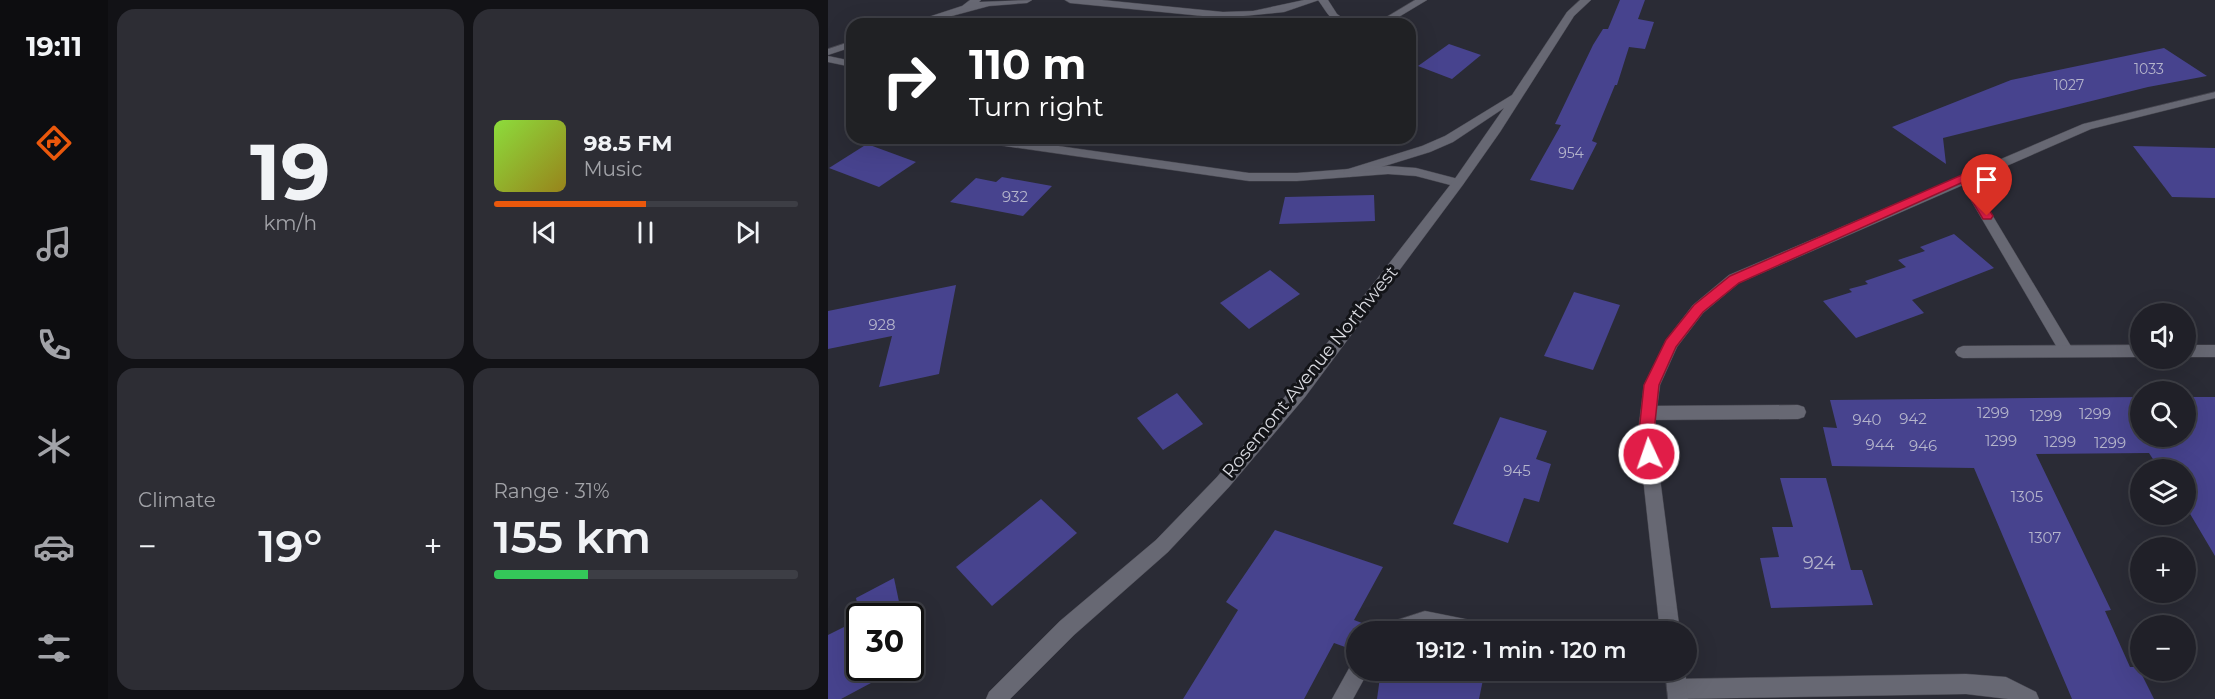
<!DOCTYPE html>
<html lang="en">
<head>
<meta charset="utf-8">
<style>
	:root { --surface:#202028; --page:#2d2d34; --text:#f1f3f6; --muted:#a2a3a8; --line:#3d3e45; --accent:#ea580c }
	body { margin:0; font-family:Montserrat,sans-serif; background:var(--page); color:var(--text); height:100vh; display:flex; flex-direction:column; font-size:22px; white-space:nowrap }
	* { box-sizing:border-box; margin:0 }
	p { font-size:20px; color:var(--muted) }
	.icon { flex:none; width:33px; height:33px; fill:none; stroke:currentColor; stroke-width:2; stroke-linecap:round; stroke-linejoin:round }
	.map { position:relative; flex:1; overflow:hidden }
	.side { display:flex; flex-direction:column; gap:9px; padding:9px; background:#121216; width:720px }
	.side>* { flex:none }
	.banner { position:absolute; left:18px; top:18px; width:570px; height:126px; border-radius:18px; box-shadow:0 6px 24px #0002,0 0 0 2px var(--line); background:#202124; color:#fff; overflow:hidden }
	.controls { position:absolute; left:1302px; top:303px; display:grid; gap:12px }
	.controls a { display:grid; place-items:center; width:66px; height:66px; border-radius:50%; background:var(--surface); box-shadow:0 6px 24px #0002,0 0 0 2px var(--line); font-size:30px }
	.speed { position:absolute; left:18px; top:603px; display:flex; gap:12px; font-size:30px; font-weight:700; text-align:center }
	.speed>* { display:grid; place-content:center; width:78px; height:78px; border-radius:50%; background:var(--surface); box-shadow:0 6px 24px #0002,0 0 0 2px var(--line); line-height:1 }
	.speed .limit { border:3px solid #111; border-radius:9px; background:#fff; color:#111 }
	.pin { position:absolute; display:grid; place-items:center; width:51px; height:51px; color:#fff; margin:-62px -26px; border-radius:50% 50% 50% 0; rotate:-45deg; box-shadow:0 0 6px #0007 }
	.pin .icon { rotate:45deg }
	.me { position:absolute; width:66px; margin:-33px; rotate:357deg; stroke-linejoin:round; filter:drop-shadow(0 0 4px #0008) }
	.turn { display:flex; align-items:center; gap:21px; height:126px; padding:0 24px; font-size:27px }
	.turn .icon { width:78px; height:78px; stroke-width:2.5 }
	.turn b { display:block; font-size:42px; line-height:51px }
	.big { font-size:45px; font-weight:600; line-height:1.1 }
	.side .card { flex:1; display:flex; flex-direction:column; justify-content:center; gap:9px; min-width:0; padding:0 21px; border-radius:18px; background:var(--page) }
	.side .dial { align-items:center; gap:0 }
	.dial b { font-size:78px; line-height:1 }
	.song { display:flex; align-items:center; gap:18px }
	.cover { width:72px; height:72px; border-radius:9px; background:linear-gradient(135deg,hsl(90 70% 55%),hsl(50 70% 35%)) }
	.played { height:6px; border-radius:3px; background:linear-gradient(90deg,var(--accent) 50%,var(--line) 50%) }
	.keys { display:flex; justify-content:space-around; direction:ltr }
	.heat { display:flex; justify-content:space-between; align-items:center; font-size:33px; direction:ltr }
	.charge { height:9px; border-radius:4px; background:linear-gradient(90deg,#34c759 31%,var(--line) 0) }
	.side .tiles { flex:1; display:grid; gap:9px; grid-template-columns:repeat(2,1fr) }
	.trip { position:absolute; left:518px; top:621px; width:351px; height:60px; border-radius:30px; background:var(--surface); box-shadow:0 6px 24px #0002,0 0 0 2px var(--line); font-weight:600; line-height:60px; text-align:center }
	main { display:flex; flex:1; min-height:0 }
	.tab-bar { display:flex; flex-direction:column; width:108px; justify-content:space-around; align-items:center; background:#0d0d10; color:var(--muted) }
	.tab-bar .icon { width:42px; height:42px }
	.tab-bar .on { color:var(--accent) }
	.tab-bar b { font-size:27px; color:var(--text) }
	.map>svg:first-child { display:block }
	.building { fill:#47438e }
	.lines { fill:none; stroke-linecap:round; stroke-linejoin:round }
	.lane-casing { stroke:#46464f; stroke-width:1 }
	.street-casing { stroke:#46464f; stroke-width:1 }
	.secondary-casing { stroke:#46464f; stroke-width:1 }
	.lane { fill:#676873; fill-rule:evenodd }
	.street { fill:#676873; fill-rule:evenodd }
	.secondary { fill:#676873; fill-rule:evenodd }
	.route { fill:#e11d48; stroke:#92132f; stroke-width:1.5 }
	.labels { text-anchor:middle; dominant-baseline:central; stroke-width:6; stroke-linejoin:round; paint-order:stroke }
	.far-number-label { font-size:14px; fill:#b4b4cb }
	.number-label { font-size:15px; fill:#b4b4cb }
	.street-label { font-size:18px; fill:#d8d9df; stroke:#131418 }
	.near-number-label { font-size:18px; fill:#b4b4cb }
</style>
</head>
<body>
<main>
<nav class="tab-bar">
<b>19:11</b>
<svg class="icon on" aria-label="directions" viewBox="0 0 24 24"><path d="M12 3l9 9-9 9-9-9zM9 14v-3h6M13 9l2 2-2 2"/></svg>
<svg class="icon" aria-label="music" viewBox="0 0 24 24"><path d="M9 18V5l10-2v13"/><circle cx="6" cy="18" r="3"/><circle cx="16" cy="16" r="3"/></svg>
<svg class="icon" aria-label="phone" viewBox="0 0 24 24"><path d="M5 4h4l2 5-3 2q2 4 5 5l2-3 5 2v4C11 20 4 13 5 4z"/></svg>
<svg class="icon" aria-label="climate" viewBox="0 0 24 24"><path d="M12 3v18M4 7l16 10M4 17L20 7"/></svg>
<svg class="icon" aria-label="car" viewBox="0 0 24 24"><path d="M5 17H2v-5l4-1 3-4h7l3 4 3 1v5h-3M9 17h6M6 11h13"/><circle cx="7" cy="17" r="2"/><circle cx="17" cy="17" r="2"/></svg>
<svg class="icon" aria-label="filters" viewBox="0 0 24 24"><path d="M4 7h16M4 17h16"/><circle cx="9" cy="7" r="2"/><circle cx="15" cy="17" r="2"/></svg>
</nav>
<section class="side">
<div class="tiles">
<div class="card dial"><b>19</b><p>km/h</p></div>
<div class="card">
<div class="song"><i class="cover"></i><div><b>98.5 FM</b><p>Music</p></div></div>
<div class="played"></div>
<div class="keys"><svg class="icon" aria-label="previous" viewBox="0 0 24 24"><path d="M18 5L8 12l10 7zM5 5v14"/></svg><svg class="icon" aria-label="pause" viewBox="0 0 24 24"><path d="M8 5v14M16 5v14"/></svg><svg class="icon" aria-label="next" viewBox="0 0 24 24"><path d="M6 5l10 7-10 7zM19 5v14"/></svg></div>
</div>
<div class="card"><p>Climate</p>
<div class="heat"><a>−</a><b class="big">19°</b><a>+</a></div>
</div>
<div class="card"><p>Range · 31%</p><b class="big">155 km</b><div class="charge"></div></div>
</div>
</section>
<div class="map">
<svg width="1387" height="699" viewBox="0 0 1387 699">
	<rect width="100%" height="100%" fill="#2a2b35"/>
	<g class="building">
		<path d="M792,0h25l-7,19 16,3 -9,27 -16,-2 -12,38h-2l-23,56 5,2 -24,47 -43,-10 31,-55 -6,-1 38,-79 10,-16h5z"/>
		<path d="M621,44l32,11 -29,24 -34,-13z"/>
		<path d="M1336,48l43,28 -59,11 -205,51 3,26 -54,-37 119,-47z"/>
		<path d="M39,144l49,18 -37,25 -50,-19z"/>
		<path d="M1305,146l82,2v50l-43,-1z"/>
		<path d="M174,177l50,9 -29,30 -73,-14 26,-24 20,4z"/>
		<path d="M546,195l1,26 -96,3 6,-27z"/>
		<path d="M1126,234l40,34 -82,32 12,13 -68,25 -33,-37 29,-9 -3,-3 19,-5 -3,-3 41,-14 -8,-7 27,-9 -5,-4z"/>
		<path d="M442,270l30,24 -51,35 -29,-26z"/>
		<path d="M128,285l-17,89 -60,13 13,-51 -64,13v-38z"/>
		<path d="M746,292l46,13 -27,65 -49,-14z"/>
		<path d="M349,393l26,31 -40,26 -26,-32z"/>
		<path d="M1312,397v39h46v-39h29v159l-29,-49v-37h-26l-11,-17 -113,1 75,156 -6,1 25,56h8l16,32h-82l-98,-231 -142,-2 -9,-39 14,1 -7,-28z"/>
		<path d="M672,417l47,14 -11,28 15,5 -12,38 -15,-4 -16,45 -55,-19z"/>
		<path d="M952,478h46l25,92h11l11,35 -102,3 -11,-50 19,-1 -7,-30h21z"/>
		<path d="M213,499l36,34 -85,73 -36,-39z"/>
		<path d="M447,530l108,37 -29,53 24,9v3h-22v19l-22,-8 -30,56h-121l55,-89 -12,-8z"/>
		<path d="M66,578l8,38 -42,1 -4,-19z"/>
		<path d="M32,619v49h39l-58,31h-13v-64z"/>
		<path d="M553,670h104l-6,29h-102z"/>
	</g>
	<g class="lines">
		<defs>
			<g id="lane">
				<path d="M490,0h10l9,14 14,10c-20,0 -22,-9 -33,-24z"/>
				<path d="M587,0h12l-40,24h-12z"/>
				<path d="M1136,174l6,4 102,170 3,4 -3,4h-10l-104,-178z"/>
				<path d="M970,405l6,2 2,5 -2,5 -6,2 -149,1 -6,-2 -2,-5 2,-5 6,-2z"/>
				<path d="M597,611l55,11 7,3 2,7h-109l2,-7z"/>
				<path d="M528,661v9h13l-16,29h-21l20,-36z"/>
				<path d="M1138,674l40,3 30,15 3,7h-31l-42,-5 -289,5 -7,-3 -3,-7 3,-7 7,-3z"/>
			</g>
			<g id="street">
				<path d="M142,0h11l-2,2 53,-2 -5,3 -38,3 -67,18h-15l55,-18z"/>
				<path d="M237,0h37l121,12 30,-1 51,-11h15l-35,12 -61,6 -153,-15z"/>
				<path d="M24,41v6l-24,8v-6z"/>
				<path d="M0,56l24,5v6l-24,-5z"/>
				<path d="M1387,92v6l-124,31 -352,154 -36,30 -26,34 -17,38 -6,47 26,200h-20l-22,-200 6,-47 22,-45 27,-35 36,-30 354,-151z"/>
				<path d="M143,138h31l247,35h48l91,-7 28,2 46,12 2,3 -6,4 -42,-11 -28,-2 -91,7h-48l-272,-39z"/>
				<path d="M1312,345v12l-177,1 -5,-2 -3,-4 3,-4 5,-2z"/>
				<rect x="1358" y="345" width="29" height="12"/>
				<path d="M837,670h20l3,29h-20z"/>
			</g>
			<path id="secondary" d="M752,0h11l-17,16 -74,116 -38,54 -157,211 -76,90 -61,65 -94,83 -64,64h-24l3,-7 71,-71 96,-81 61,-63 76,-90 161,-207 50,-72 -51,34 -23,10 -81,25 -6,-4 2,-3 77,-24 23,-10 67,-41 55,-83z"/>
		</defs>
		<use href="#lane" class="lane-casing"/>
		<use href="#street" class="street-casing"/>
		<use href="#secondary" class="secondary-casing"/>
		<use href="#lane" class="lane"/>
		<use href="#street" class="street"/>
		<use href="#secondary" class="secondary"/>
	</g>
	<path class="route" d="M1136,174l4,1 25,41 -2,3h-8l-22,-36 -222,100 -36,29 -27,35 -17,38 -5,47 3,22 -3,5 -5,2 -5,-2 -5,-27 5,-47 22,-45 28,-35 36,-29z"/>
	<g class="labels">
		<g class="far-number-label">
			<text x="1321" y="69">1033</text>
			<text x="1241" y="85">1027</text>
			<text x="743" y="153">954</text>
		</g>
		<g class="number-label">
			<text x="187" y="196">932</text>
			<text x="54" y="324">928</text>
			<text x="1165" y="412">1299</text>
			<text x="1267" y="413">1299</text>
			<text x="1218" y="415">1299</text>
			<text x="1085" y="418">942</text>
			<text x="1039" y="419">940</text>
			<text x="1173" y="440">1299</text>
			<text x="1232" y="441">1299</text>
			<text x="1282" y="442">1299</text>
			<text x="1052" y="444">944</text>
			<text x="1095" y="445">946</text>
			<text x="689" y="470">945</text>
			<text x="1199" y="496">1305</text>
			<text x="1217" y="537">1307</text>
		</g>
		<g class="street-label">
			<text transform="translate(482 372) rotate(-51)">Rosemont Avenue Northwest</text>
		</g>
		<g class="near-number-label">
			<text x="991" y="563">924</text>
		</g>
	</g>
</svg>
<div class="controls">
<a><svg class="icon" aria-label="sound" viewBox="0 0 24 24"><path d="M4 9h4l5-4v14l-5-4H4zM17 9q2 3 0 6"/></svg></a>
<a><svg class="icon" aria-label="search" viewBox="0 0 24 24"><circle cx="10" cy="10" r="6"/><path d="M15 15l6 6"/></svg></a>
<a><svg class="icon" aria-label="layers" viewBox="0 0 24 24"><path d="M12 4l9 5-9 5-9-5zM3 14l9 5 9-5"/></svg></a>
<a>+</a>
<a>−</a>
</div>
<div class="speed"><div class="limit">30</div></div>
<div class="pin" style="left:1159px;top:216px;background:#d93025"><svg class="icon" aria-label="arrive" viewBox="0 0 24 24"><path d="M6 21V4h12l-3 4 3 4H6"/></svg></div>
<svg class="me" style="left:821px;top:454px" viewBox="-20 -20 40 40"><circle r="17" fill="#e11d48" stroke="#fff" stroke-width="3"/><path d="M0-11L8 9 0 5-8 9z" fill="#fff"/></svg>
<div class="trip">19:12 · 1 min · 120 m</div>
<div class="banner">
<div class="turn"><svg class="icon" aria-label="right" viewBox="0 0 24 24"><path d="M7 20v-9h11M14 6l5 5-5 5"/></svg><div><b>110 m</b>Turn right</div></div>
</div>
</div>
</main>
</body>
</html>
